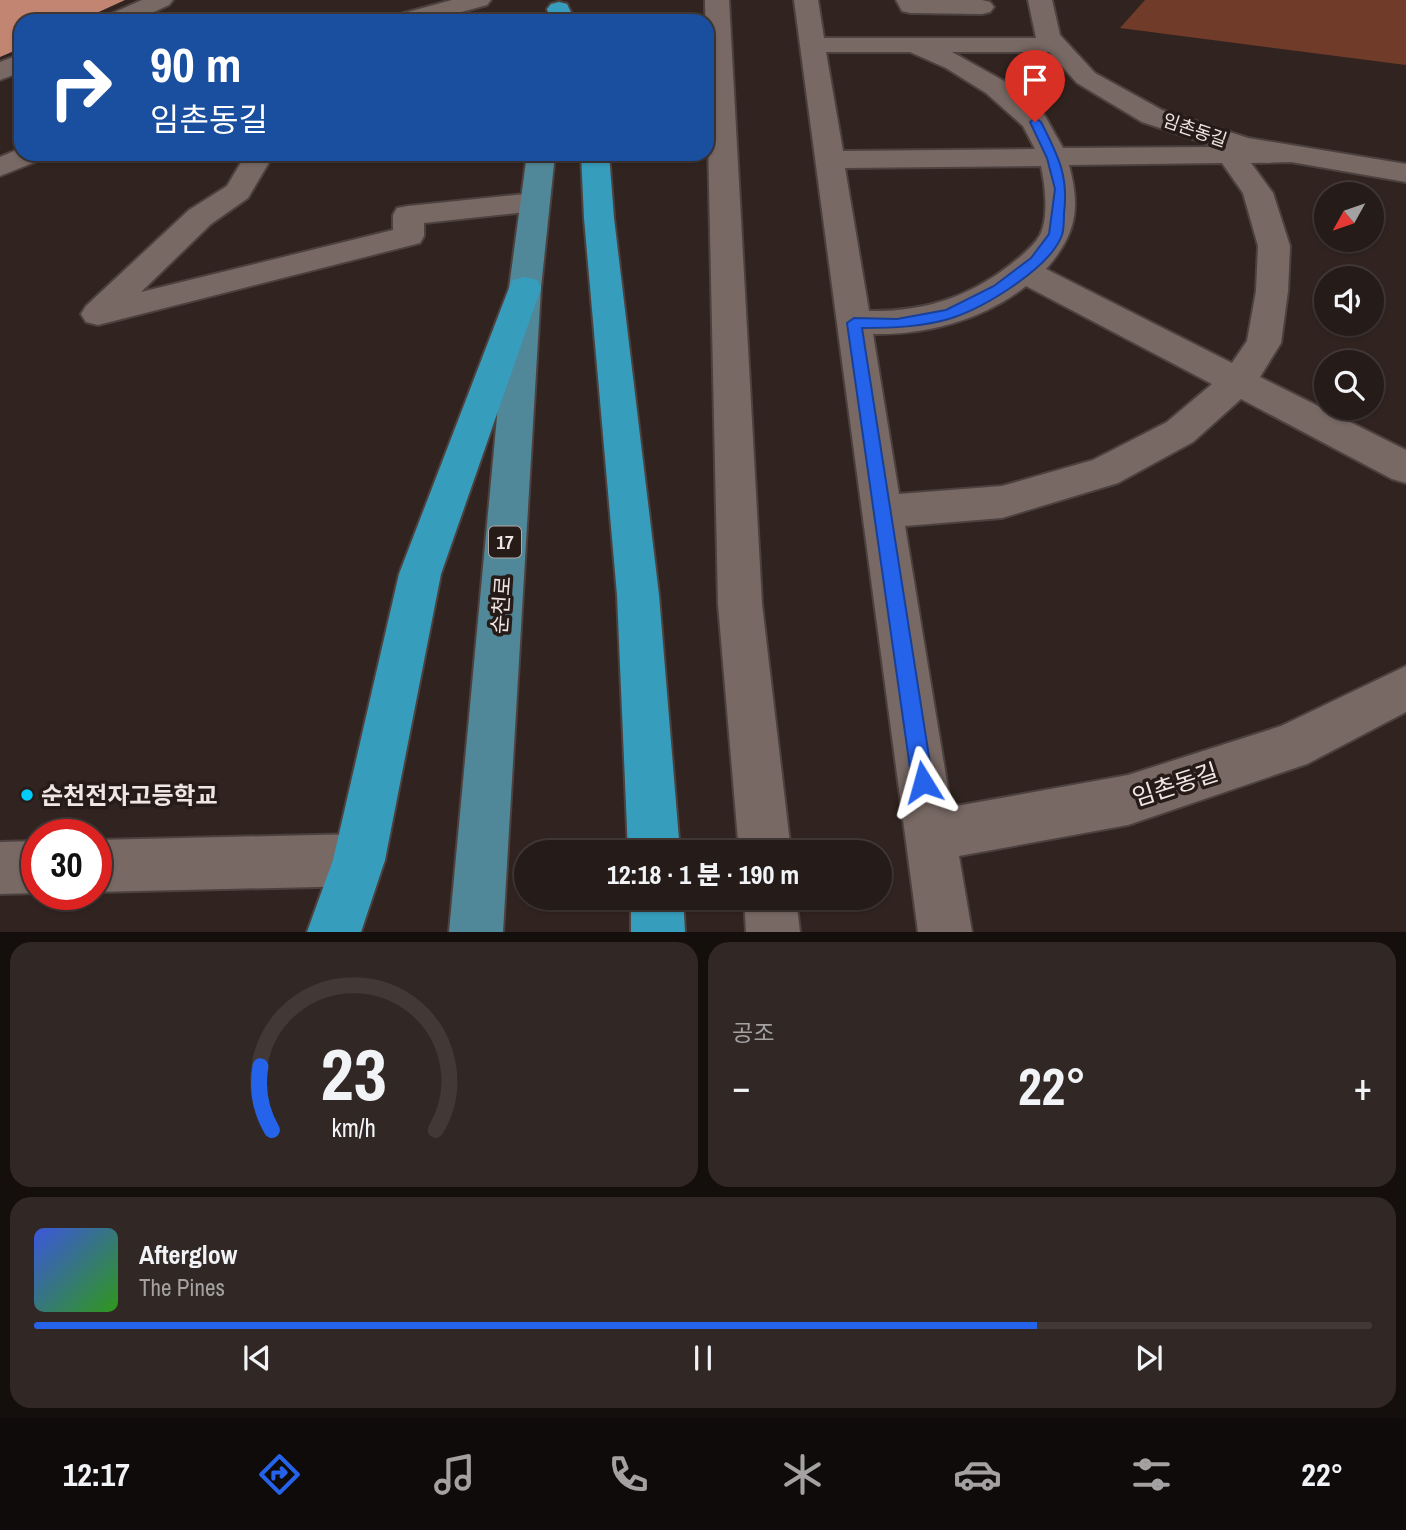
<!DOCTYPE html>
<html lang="ko">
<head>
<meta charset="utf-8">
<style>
	:root { --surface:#251b18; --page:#312825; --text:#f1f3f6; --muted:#a3a1a2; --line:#423937; --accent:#2563eb }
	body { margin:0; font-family:"Archivo Narrow","Noto Sans KR",sans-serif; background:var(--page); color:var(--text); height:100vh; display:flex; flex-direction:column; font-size:26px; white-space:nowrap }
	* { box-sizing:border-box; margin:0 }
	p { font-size:23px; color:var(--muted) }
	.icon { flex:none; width:38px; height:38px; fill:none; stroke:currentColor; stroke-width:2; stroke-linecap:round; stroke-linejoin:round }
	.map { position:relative; height:932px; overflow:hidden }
	.panel { display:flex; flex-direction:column; gap:10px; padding:10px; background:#140f0d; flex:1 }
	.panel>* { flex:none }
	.top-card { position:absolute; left:14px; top:14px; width:700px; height:147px; border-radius:21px; box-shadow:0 2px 5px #0004,0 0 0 2px var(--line); background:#1a4fa0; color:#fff; overflow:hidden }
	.needle { width:46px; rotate:230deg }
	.tools { position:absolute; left:1314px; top:182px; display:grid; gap:14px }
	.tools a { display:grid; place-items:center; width:70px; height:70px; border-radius:50%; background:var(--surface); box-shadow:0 2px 5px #0004,0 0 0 2px var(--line); font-size:35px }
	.speed { position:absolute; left:21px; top:819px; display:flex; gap:14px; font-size:35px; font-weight:700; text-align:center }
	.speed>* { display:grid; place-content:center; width:91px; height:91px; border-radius:50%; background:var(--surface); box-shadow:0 2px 5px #0004,0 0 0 2px var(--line); line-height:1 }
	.speed .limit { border:10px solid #d22; background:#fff; color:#111 }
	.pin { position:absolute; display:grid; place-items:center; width:60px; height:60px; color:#fff; margin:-72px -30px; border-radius:50% 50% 50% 0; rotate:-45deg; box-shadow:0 0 7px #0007 }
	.pin .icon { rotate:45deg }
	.me { position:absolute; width:77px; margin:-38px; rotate:352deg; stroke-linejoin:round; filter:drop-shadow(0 0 5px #0008) }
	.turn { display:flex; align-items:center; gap:24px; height:147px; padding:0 21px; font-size:32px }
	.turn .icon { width:91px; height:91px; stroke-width:2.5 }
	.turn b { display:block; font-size:49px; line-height:60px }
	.big { font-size:52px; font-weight:800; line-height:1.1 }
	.panel .tile { flex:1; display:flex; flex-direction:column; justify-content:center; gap:10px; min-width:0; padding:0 24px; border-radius:21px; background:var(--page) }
	.panel .dial { align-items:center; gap:0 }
	.dial svg { height:182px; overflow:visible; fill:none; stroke:var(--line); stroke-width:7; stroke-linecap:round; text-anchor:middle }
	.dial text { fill:var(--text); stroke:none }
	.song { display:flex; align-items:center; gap:21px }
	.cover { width:84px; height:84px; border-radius:10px; background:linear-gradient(135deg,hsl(230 70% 55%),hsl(110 70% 35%)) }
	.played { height:7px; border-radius:4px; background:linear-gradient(90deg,var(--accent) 75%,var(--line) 75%) }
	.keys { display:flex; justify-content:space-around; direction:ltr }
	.heat { display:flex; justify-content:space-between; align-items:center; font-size:38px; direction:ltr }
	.panel .tiles { flex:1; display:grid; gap:10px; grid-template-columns:1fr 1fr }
	.tile:last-child { grid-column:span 2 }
	.trip { position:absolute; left:514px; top:840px; width:378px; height:70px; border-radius:35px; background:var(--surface); box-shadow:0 2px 5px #0004,0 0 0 2px var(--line); font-weight:800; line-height:70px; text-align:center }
	.tab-bar { display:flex; height:112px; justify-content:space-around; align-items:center; background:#0f0b0a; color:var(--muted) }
	.tab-bar .icon { width:49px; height:49px }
	.tab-bar .active { color:var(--accent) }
	.tab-bar b { font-size:32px; color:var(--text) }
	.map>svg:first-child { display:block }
	.forest { fill:#703b29 }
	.building { fill:#c18571 }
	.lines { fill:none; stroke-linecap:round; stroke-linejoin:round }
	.minor-casing { stroke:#4c413e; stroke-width:4 }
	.major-casing { stroke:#4c413e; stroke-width:4 }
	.highway-casing { stroke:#4c413e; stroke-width:4 }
	.minor { fill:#786964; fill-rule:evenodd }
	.major { fill:#518899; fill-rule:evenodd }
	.highway { fill:#379dbc; fill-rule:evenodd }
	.route { fill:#2563eb; stroke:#184099; stroke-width:2 }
	.poi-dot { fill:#00cbf9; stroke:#271b17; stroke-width:2.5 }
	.labels { text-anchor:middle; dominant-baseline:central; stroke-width:7; stroke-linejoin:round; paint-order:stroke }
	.far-street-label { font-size:18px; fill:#efe6e3; stroke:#271b17 }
	.shield { fill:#271b17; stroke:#b3a9a6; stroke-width:2 }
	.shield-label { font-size:19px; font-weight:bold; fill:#efe6e3 }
	.street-label { font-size:21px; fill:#efe6e3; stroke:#271b17 }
	.near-street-label { font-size:24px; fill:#efe6e3; stroke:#271b17 }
	.near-poi-label { font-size:24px; font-weight:bold; fill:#efe6e3; stroke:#271b17; text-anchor:start }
</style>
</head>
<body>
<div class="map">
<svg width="1406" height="932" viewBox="0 0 1406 932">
	<rect width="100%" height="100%" fill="#312420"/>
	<path class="forest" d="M1145,0h261v65l-286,-37z"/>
	<path class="building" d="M0,0h125l-46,21h-58v27l-21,9z"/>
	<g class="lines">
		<defs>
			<g id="minor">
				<path d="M142,0h31l-4,5 -35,16h-32l4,-5z"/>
				<path d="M452,0h39l-4,5 -59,16h-39l4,-5z"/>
				<path d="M705,0h24l33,604 29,248h-52l-21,-248z"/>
				<path d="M794,0h24l6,38h212l-8,-38h24l8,35 35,38 67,37 86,28 158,26v18l-115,-20 -40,1 22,30 17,53 -2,45 -7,52 -21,34 146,73v33l-14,-4 -151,-80 -48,43 -75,41 -116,35 -97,8 46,281 177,-32 153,-49 125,-60v46l-99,52 -179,61 -169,31 13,76h-54zM826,52h84l36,16 40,25 37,33 12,23 -192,2zM952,52h97l28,31 65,39 75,25 -154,1 -18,-32 -41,-35zM1222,163l21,30 15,53 -2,45 -9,50 -15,22 -186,-94c30,-34 35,-60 23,-104zM1041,166c4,18 8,51 -1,69 -7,12 -20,22 -30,30 -43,33 -87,47 -141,46l-24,-143zM1026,286l186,98 -45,38 -74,38 -91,26 -103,8 -26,-160c54,1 110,-14 153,-48z"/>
				<path d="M896,0h86l8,2 4,5 -4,5 -8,2 -72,-1 -8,-2z"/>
				<path d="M21,54v18l-21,8v-18z"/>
				<path d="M21,148v6h23l-4,6 -40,16v-19z"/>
				<path d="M246,154h28l-26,44 -37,26 -70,68 252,-62v-15l4,-7 11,-2 127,-13 11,3 4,6 -4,6 -11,3 -111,12v13l-4,7 -322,82 -12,-3 -5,-8 5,-8 103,-96 38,-24z"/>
				<path d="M359,834l18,8 8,18 -8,18 -18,8 -263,6v-52z"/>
				<path d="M37,841v52l-37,1v-52z"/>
				<path d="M744,898h52l4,34h-54z"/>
			</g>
			<path id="major" d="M527,154h28l-14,134 -38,644h-54l60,-644z"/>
			<g id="highway">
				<path d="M559,2l8,2 8,17h-24l-4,-12 4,-5z"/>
				<path d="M581,154h28l5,64 45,377 21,257h-52l-11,-257 -33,-377z"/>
				<path d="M525,277l12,3 4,8 -100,286 -56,286 -24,72h-54l26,-72 66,-286 110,-286 4,-8z"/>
				<path d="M631,898h52l2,34h-54z"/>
			</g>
		</defs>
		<use href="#minor" class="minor-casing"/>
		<use href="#major" class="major-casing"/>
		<use href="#highway" class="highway-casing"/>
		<use href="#minor" class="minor"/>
		<use href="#major" class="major"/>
		<use href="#highway" class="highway"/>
	</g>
	<path class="route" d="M1035,118l6,4c16,32 28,53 23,91 0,7 0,16 -2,22 -12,33 -77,72 -110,83 -29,9 -60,10 -90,10l71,454 -3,7 -7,3 -8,-3 -3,-7 -65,-459 7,-5 43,1 49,-9 48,-24 37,-28 18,-24 6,-45 -8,-31 -17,-36z"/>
	<circle class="poi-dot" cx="27" cy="795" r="7"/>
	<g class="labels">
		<g class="far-street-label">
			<text transform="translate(1195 130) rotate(19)">임촌동길</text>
		</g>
		<rect class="shield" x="489" y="526.5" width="32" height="31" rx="5"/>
		<g class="shield-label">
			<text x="505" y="542">17</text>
		</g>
		<g class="street-label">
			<text transform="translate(501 605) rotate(-86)">순천로</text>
		</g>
		<g class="near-street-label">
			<text transform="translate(1175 784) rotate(-18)">임촌동길</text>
		</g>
		<g class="near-poi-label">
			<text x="41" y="795">순천전자고등학교</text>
		</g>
	</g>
</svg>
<div class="tools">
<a><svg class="needle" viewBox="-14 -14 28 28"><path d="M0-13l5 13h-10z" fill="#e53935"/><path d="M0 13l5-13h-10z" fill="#a3a1a2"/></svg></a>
<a><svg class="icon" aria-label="sound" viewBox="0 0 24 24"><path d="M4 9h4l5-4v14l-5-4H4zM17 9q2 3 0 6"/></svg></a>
<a><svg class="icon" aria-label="search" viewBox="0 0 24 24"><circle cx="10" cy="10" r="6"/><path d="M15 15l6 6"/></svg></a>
</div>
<div class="speed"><div class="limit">30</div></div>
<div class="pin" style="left:1035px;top:122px;background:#d93025"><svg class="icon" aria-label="arrive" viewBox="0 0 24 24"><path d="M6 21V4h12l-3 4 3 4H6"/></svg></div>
<svg class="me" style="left:923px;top:782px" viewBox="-20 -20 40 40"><path d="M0-17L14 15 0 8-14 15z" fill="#2563eb" stroke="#fff" stroke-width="4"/></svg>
<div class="trip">12:18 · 1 분 · 190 m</div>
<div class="top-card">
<div class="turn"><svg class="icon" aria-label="right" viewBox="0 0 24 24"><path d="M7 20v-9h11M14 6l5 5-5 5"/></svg><div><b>90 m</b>임촌동길</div></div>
</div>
</div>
<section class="panel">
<div class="tiles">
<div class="tile dial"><svg viewBox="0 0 100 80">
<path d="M14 69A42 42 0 1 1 86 69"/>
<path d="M14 69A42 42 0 0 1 9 41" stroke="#2563eb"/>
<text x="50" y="56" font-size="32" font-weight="700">23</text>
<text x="50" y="72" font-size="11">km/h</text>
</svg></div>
<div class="tile"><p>공조</p>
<div class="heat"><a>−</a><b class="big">22°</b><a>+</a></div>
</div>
<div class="tile">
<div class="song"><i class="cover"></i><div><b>Afterglow</b><p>The Pines</p></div></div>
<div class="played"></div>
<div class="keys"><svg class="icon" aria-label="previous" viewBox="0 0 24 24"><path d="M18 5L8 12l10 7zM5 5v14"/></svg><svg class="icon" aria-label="pause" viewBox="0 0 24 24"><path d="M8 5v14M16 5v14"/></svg><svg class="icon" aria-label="next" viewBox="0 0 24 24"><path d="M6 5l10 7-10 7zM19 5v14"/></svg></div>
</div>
</div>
</section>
<nav class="tab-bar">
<b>12:17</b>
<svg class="icon active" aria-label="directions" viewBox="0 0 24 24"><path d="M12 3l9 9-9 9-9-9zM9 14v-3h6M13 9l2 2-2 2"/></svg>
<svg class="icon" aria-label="music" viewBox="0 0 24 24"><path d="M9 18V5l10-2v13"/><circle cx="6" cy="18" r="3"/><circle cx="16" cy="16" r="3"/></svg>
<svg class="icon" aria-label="phone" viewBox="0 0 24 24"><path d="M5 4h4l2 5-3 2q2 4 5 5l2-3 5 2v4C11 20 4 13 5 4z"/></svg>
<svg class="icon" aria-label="climate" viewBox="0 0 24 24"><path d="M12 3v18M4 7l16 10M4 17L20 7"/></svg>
<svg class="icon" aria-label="car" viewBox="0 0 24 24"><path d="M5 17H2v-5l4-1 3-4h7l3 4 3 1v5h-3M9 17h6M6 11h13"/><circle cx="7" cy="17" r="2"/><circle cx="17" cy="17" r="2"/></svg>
<svg class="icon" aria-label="filters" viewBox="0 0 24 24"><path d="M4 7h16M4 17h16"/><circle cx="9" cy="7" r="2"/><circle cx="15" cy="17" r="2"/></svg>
<b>22°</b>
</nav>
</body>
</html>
